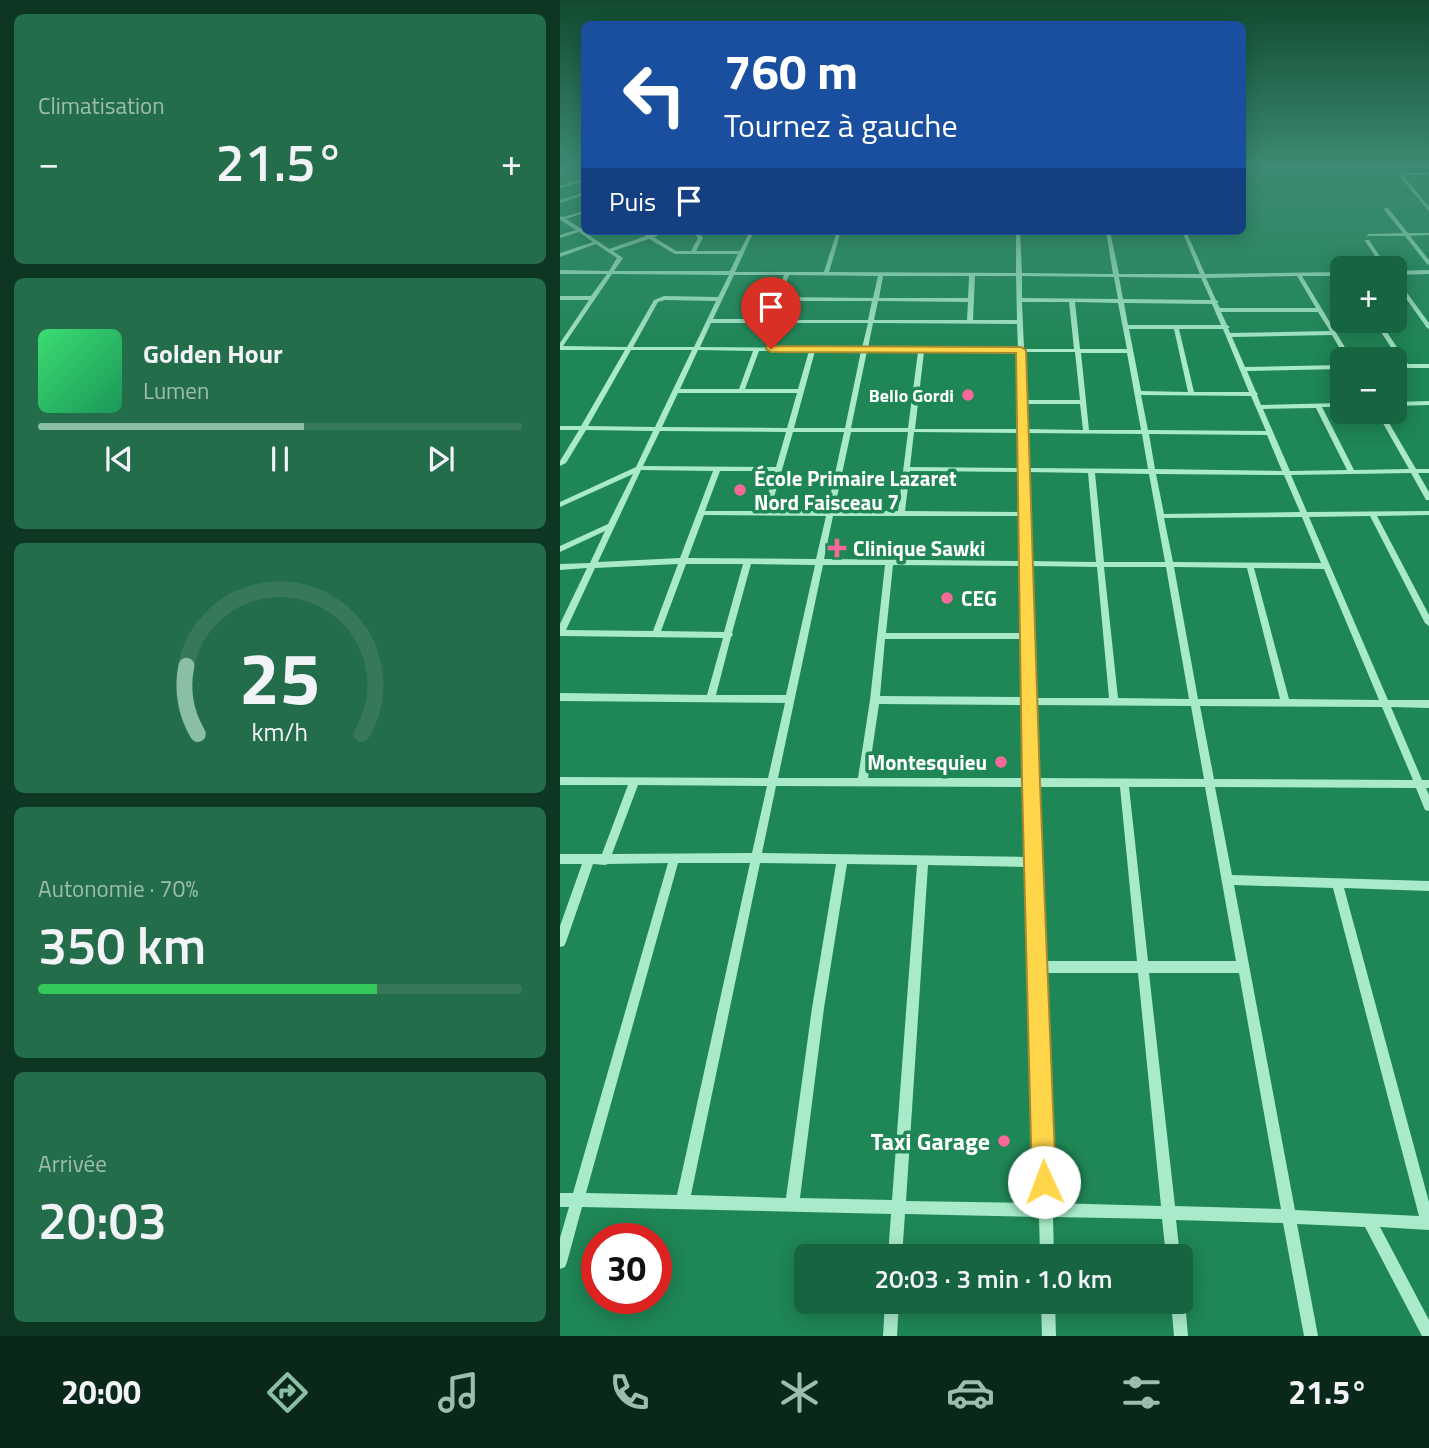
<!DOCTYPE html>
<html lang="fr">
<head>
<meta charset="utf-8">
<style>
	:root { --surface:#176440; --page:#246d4b; --text:#f1f3f6; --muted:#9ebdb1; --line:#367859; --accent:#8abfa5 }
	body { margin:0; font-family:"Titillium Web",sans-serif; background:var(--page); color:var(--text); height:100vh; display:flex; flex-direction:column; font-size:26px; white-space:nowrap }
	* { box-sizing:border-box; margin:0 }
	p { font-size:23px; color:var(--muted) }
	.icon { flex:none; width:38px; height:38px; fill:none; stroke:currentColor; stroke-width:2; stroke-linecap:round; stroke-linejoin:round }
	.map { position:relative; flex:1; overflow:hidden }
	.drawer { display:flex; flex-direction:column; gap:14px; padding:14px; background:#0d3723; width:560px }
	.drawer>* { flex:none }
	.hud { position:absolute; left:21px; top:21px; width:665px; height:214px; border-radius:10px; box-shadow:0 4px 18px #0003; background:#1a4fa0; color:#fff; overflow:hidden }
	.buttons { position:absolute; left:770px; top:256px; display:grid; gap:14px }
	.buttons a { display:grid; place-items:center; width:77px; height:77px; border-radius:10px; background:var(--surface); box-shadow:0 4px 18px #0003; font-size:35px }
	.speed { position:absolute; left:21px; top:1223px; display:flex; gap:14px; font-size:35px; font-weight:700; text-align:center }
	.speed>* { display:grid; place-content:center; width:91px; height:91px; border-radius:50%; background:var(--surface); box-shadow:0 4px 18px #0003; line-height:1 }
	.speed .limit { border:10px solid #d22; background:#fff; color:#111 }
	.pin { position:absolute; display:grid; place-items:center; width:60px; height:60px; color:#fff; margin:-72px -30px; border-radius:50% 50% 50% 0; rotate:-45deg; box-shadow:0 0 7px #0007 }
	.pin .icon { rotate:45deg }
	.me { position:absolute; width:77px; margin:-38px; rotate:358deg; stroke-linejoin:round; filter:drop-shadow(0 0 5px #0008) }
	.turn { display:flex; align-items:center; gap:24px; height:147px; padding:0 28px; font-size:32px }
	.turn .icon { width:91px; height:91px; stroke-width:2.5 }
	.turn b { display:block; font-size:49px; line-height:60px }
	.then { display:flex; align-items:center; height:66px; padding:0 28px; background:#0003; gap:14px; font-size:26px }
	.big { font-size:52px; font-weight:600; line-height:1.1 }
	.drawer .widget { flex:1; display:flex; flex-direction:column; justify-content:center; gap:10px; min-width:0; padding:0 24px; border-radius:10px; background:var(--page) }
	.drawer .dial { align-items:center; gap:0 }
	.dial svg { height:182px; overflow:visible; fill:none; stroke:var(--line); stroke-width:7; stroke-linecap:round; text-anchor:middle }
	.dial text { fill:var(--text); stroke:none }
	.song { display:flex; align-items:center; gap:21px }
	.cover { width:84px; height:84px; border-radius:10px; background:linear-gradient(135deg,hsl(140 70% 55%),hsl(150 70% 35%)) }
	.played { height:7px; border-radius:4px; background:linear-gradient(90deg,var(--accent) 55%,var(--line) 55%) }
	.keys { display:flex; justify-content:space-around; direction:ltr }
	.heat { display:flex; justify-content:space-between; align-items:center; font-size:38px; direction:ltr }
	.charge { height:10px; border-radius:5px; background:linear-gradient(90deg,#34c759 70%,var(--line) 0) }
	.trip { position:absolute; left:234px; top:1244px; width:399px; height:70px; border-radius:10px; background:var(--surface); box-shadow:0 4px 18px #0003; font-weight:600; line-height:70px; text-align:center }
	.tab-bar { display:flex; height:112px; justify-content:space-around; align-items:center; background:#09281a; color:var(--muted) }
	.tab-bar .icon { width:49px; height:49px }
	.tab-bar .current { color:var(--accent) }
	.tab-bar b { font-size:32px; color:var(--text) }
	main { display:flex; flex:1; min-height:0 }
	.map>svg:first-child { display:block }
	.lines { fill:none; stroke-linecap:round; stroke-linejoin:round }
	.minor { fill:#a9eaca; fill-rule:evenodd }
	.route { fill:#ffd54a; stroke:#a68a30; stroke-width:2 }
	.poi-dot { fill:#f86999; stroke:#1f8655; stroke-width:2.5 }
	.labels { text-anchor:middle; dominant-baseline:central; stroke-width:7; stroke-linejoin:round; paint-order:stroke }
	.far-poi-label { font-size:18px; font-weight:bold; fill:#fff; stroke:#1f8655; text-anchor:end }
	.poi-label { font-size:21px; font-weight:bold; fill:#fff; stroke:#1f8655; text-anchor:start }
	.near-poi-label { font-size:24px; font-weight:bold; fill:#fff; stroke:#1f8655; text-anchor:end }
</style>
</head>
<body>
<main>
<section class="drawer">
<div class="widget"><p>Climatisation</p>
<div class="heat"><a>−</a><b class="big">21.5°</b><a>+</a></div>
</div>
<div class="widget">
<div class="song"><i class="cover"></i><div><b>Golden Hour</b><p>Lumen</p></div></div>
<div class="played"></div>
<div class="keys"><svg class="icon" aria-label="previous" viewBox="0 0 24 24"><path d="M18 5L8 12l10 7zM5 5v14"/></svg><svg class="icon" aria-label="pause" viewBox="0 0 24 24"><path d="M8 5v14M16 5v14"/></svg><svg class="icon" aria-label="next" viewBox="0 0 24 24"><path d="M6 5l10 7-10 7zM19 5v14"/></svg></div>
</div>
<div class="widget dial"><svg viewBox="0 0 100 80">
<path d="M14 69A42 42 0 1 1 86 69"/>
<path d="M14 69A42 42 0 0 1 9 39" stroke="#8abfa5"/>
<text x="50" y="56" font-size="32" font-weight="700">25</text>
<text x="50" y="72" font-size="11">km/h</text>
</svg></div>
<div class="widget"><p>Autonomie · 70%</p><b class="big">350 km</b><div class="charge"></div></div>
<div class="widget"><p>Arrivée</p><b class="big">20:03</b></div>
</section>
<div class="map">
<svg width="869" height="1336" viewBox="0 0 869 1336">
	<rect width="100%" height="100%" fill="#1f8655"/>
	<g class="lines">
		<g class="minor">
			<path d="M838,173h31v2h-26l26,32v4l-31,-36z"/>
			<path d="M22,179h2v2l-24,7v-2z"/>
			<path d="M22,193h2v2l-24,8v-3z"/>
			<path d="M824,208h4l20,25h21v2l-19,1 19,24v5l-2,-1 -22,-28h-38v-1l2,-1 34,-1 -19,-23z"/>
			<path d="M24,211v2l-18,6 14,9h4l-1,3 26,18 37,-13 -8,-5h5l7,4 12,-4h7l-15,6 22,14h15l7,-13 -5,-7h5l5,7 -7,13h44l10,-20h4l-19,41h89l13,-41h4l-12,41 187,1v-41h-112l-2,-1h118l2,42 91,1 -7,-43h4l9,43h81l-18,-43h4l19,43 137,-2v4h-40l50,83h-6l-14,-24 -100,2 13,30 97,-2v4l-95,2 9,21 2,2 -1,1 4,10 81,-2v4h-20l32,63 55,-1 -33,-58h6l34,58h13v4h-11l11,19v8h-3l-15,-27 -120,2 16,37 122,-1v4l-52,1 52,99v11l-4,-3 -55,-107 -61,1 79,183h41v8l-38,-1 31,73h7v8h-3l3,7v16l-4,-1 -9,-22 -201,-1 17,88 197,6v10l-85,-3 85,314v28l-49,-3 49,93v16h-7l-57,-109 -68,-3 21,112h-14l-21,-113 -107,-3 4,36h-14l-4,-37 -109,-2 1,39h-14l-1,-39 -134,-3 -3,42h-14l3,-42 -309,-7 -15,55 -2,5 -5,2v-31l9,-31h-9v-14h13l95,-330 -60,1 -3,1 -12,-1 -27,78 -2,4 -4,1v-21l22,-62h-22v-10h42l26,-69h-68v-8l208,1 17,-75 -225,-2v-8l147,2 16,-57 -163,-2v-12l27,-56 -27,2v-6l30,-1 15,-32 -45,21v-6l48,-22 25,-50 -73,33v-5l76,-35 17,-36 -67,-1 -20,33 -6,3v-5l19,-31h-19v-4h21l44,-76h-65v-7l29,-43h-29v-4h31l16,-22h-47v-4l49,1 8,-13 -21,-14 -36,13v-4l33,-11 -14,-10 -19,6v-3l16,-5 -16,-10v-4l3,1zM89,239l26,15h63l-8,17h-116l9,-13 -10,-7zM52,274l117,1 -11,22 -54,-1 -10,4 -27,47 -64,-1zM174,275h50l-16,44h-55zM229,275l89,1 -5,22 -92,-1zM323,276h86l-1,22h-89zM415,276h41l1,44h-44zM462,276l92,1 4,22 -96,-1zM737,276l19,32h-96l-3,-5 2,-1 -3,-2 -10,-22zM559,277l82,1 10,22 -88,-1zM105,300l51,1 -22,46h-61l25,-45zM220,301h92l-4,19h-95zM318,301l90,1 -1,18h-93zM462,302h47l5,47h-50zM515,302l43,1 9,46h-47zM564,303l88,1 9,21h-93zM661,312h97l12,19 -100,2 -2,-5 2,-1 -3,-2zM151,323h157l-6,25 -162,-1zM313,323l144,1 1,25 -150,-1zM569,329h45l14,63 -47,-1zM619,329h44l26,63h-55zM71,350h61l-37,77 -67,-1zM138,350l55,1 -14,38h-59zM199,351h50l-11,38h-53zM255,351h46l-16,77h-51zM307,351l51,1 -10,76h-57zM364,352h94l1,77h-104zM464,352h51l5,48h-55zM521,353h46l14,77h-52zM118,393h119l-10,35 -125,-1zM581,395l110,1 15,35 -118,-1zM465,404h55l3,26 -57,-1zM756,408l31,62 -57,1 -27,-62zM100,431l126,1 -10,35 -133,-1zM233,432h51l-17,79h-57zM291,432h57l-10,79h-64zM354,432l105,1 1,35 -110,-1zM466,433l116,1 6,35 -121,-1zM589,434l118,1 15,36 -127,-2zM81,470l72,1 -33,87 -82,4zM160,471h55l-12,40h-58zM350,471l110,1 1,40 -116,-1zM467,472l61,1 8,89 -66,-1zM535,473l54,1 16,88h-61zM596,474l128,1 16,37 -136,2zM144,515l122,1 -10,43 -128,-1zM273,516h188l1,45 -198,-2zM742,517l19,46 -148,-1 -9,-44zM118,564l-25,67 -87,-1 29,-62zM126,564h57l-19,68 -63,-1zM191,564l64,1 -29,130h-70l15,-58 2,-2 -1,-2zM263,565h62l-15,135 -12,78h-80zM333,565l129,1 1,67h-137zM470,566l67,1 12,131h-76zM544,567h62l23,132 -71,-1zM614,567l73,1 33,131h-82zM694,568l70,1 55,131 -90,-1zM325,639h138l1,58 -144,-1zM319,704l146,1 1,73h-158zM474,705l157,1 13,73 -168,-1zM640,706l182,1 31,73 -199,-1zM78,785l129,1 -15,67 -140,1zM216,786l250,1 2,70 -266,-4zM476,787h84l17,174h-94zM569,787h76l31,174h-88zM118,863h72l-73,332 -91,-2zM200,863l76,1 -24,144 -26,190 -95,-3zM287,864l70,1 -25,335 -92,-2 24,-190zM368,865l101,2 9,336 -132,-2zM674,885l99,3 86,328 -124,-6zM483,973h95l23,233 -109,-3zM589,973h90l42,236 -106,-3z"/>
			<path d="M805,240h4l19,28h-5l-18,-27z"/>
			<path d="M869,270v4l-34,1v-4z"/>
			<path d="M835,278l2,1 32,44v6l-2,-1 -32,-45z"/>
			<path d="M813,320h6l29,44h21v4h-34v-4h7z"/>
			<path d="M869,401v4l-34,1v-4z"/>
			<path d="M621,1296l2,1 2,5 3,34h-14l-3,-34h10z"/>
			<path d="M325,1302h14l-2,34h-14z"/>
			<path d="M481,1302h14l1,34h-14z"/>
		</g>
	</g>
	<linearGradient id="sky" x2="0" y2="1"><stop stop-color="#114a2f"/><stop offset="0.47" stop-color="#3c8a73"/><stop offset="1" stop-color="#3c8a73" stop-opacity="0"/></linearGradient>
	<rect width="869" height="353" fill="url(#sky)"/>
	<path class="route" d="M207,346l254,1 5,3 14,433 16,399 -3,9 -9,3 -8,-3 -4,-9 -10,-399 -6,-430 -245,-1 -5,-3z"/>
	<g class="poi-dot">
		<circle cx="408" cy="395" r="7"/>
		<circle cx="180" cy="490" r="7"/>
		<path d="M273.5 537.5h7v7h7v7h-7v7h-7v-7h-7v-7h7z"/>
		<circle cx="387" cy="598" r="7"/>
		<circle cx="441" cy="762" r="7"/>
		<circle cx="444" cy="1141" r="7"/>
	</g>
	<g class="labels">
		<g class="far-poi-label">
			<text x="394" y="395">Bello Gordi</text>
		</g>
		<g class="poi-label">
			<text x="194" y="478">École Primaire Lazaret<tspan x="194" dy="24">Nord Faisceau 7</tspan></text>
			<text x="293" y="548">Clinique Sawki</text>
			<text x="401" y="598">CEG</text>
			<text x="427" y="762" text-anchor="end">Montesquieu</text>
		</g>
		<g class="near-poi-label">
			<text x="430" y="1141">Taxi Garage</text>
		</g>
	</g>
</svg>
<div class="buttons">
<a>+</a>
<a>−</a>
</div>
<div class="speed"><div class="limit">30</div></div>
<div class="pin" style="left:211px;top:349px;background:#d93025"><svg class="icon" aria-label="arrive" viewBox="0 0 24 24"><path d="M6 21V4h12l-3 4 3 4H6"/></svg></div>
<svg class="me" style="left:484px;top:1182px" viewBox="-20 -20 40 40"><circle r="19" fill="#fff"/><path d="M0-13L10 11 0 6-10 11z" fill="#ffd54a"/></svg>
<div class="trip">20:03 · 3 min · 1.0 km</div>
<div class="hud">
<div class="turn"><svg class="icon" aria-label="left" viewBox="0 0 24 24"><path d="M17 20v-9H6M10 6l-5 5 5 5"/></svg><div><b>760 m</b>Tournez à gauche</div></div>
<div class="then">Puis<svg class="icon" aria-label="arrive" viewBox="0 0 24 24"><path d="M6 21V4h12l-3 4 3 4H6"/></svg></div>
</div>
</div>
</main>
<nav class="tab-bar">
<b>20:00</b>
<svg class="icon current" aria-label="directions" viewBox="0 0 24 24"><path d="M12 3l9 9-9 9-9-9zM9 14v-3h6M13 9l2 2-2 2"/></svg>
<svg class="icon" aria-label="music" viewBox="0 0 24 24"><path d="M9 18V5l10-2v13"/><circle cx="6" cy="18" r="3"/><circle cx="16" cy="16" r="3"/></svg>
<svg class="icon" aria-label="phone" viewBox="0 0 24 24"><path d="M5 4h4l2 5-3 2q2 4 5 5l2-3 5 2v4C11 20 4 13 5 4z"/></svg>
<svg class="icon" aria-label="climate" viewBox="0 0 24 24"><path d="M12 3v18M4 7l16 10M4 17L20 7"/></svg>
<svg class="icon" aria-label="car" viewBox="0 0 24 24"><path d="M5 17H2v-5l4-1 3-4h7l3 4 3 1v5h-3M9 17h6M6 11h13"/><circle cx="7" cy="17" r="2"/><circle cx="17" cy="17" r="2"/></svg>
<svg class="icon" aria-label="filters" viewBox="0 0 24 24"><path d="M4 7h16M4 17h16"/><circle cx="9" cy="7" r="2"/><circle cx="15" cy="17" r="2"/></svg>
<b>21.5°</b>
</nav>
</body>
</html>
